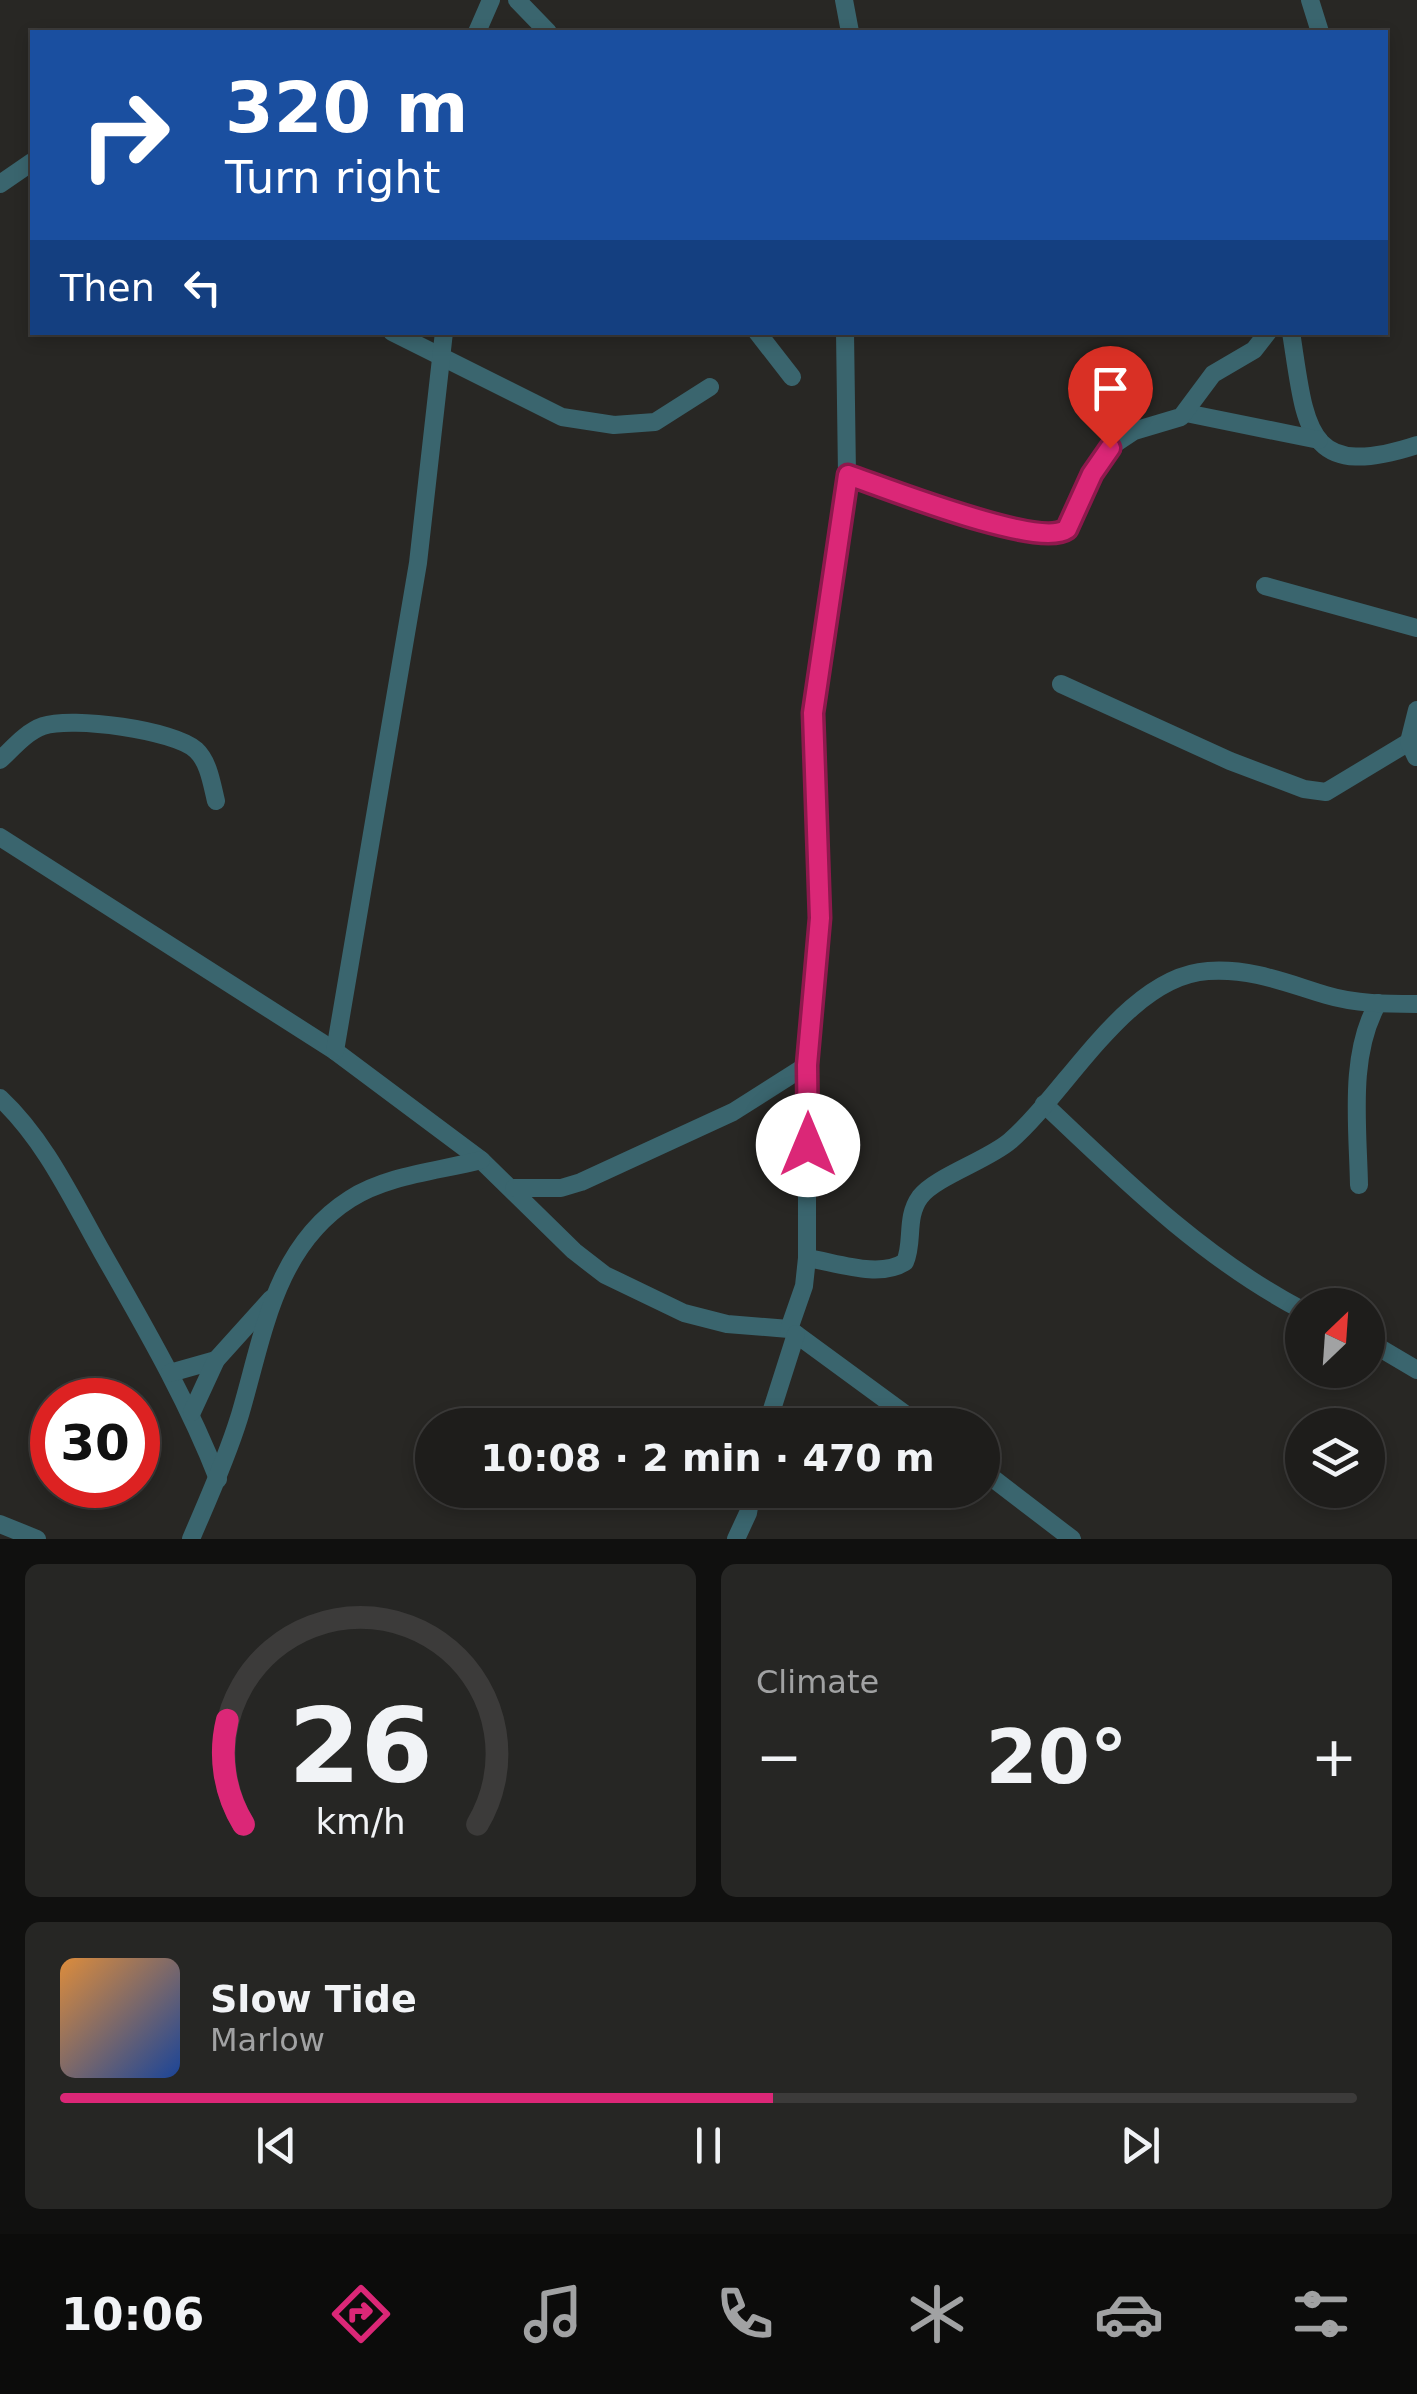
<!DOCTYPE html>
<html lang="en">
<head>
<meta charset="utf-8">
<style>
	:root { --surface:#1e1d1b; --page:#262624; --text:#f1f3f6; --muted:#a1a2a3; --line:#3c3b3a; --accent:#db2777 }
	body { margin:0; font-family:"DejaVu Sans",sans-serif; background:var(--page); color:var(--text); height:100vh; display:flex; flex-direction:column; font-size:38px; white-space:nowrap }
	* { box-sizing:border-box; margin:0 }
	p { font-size:32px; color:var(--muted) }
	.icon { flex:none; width:55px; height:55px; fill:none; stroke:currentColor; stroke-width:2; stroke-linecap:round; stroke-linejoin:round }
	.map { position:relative; height:1539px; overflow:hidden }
	.side { display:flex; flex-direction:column; gap:25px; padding:25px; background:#10100f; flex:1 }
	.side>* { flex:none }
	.banner { position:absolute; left:30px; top:30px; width:1358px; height:305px; border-radius:0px; box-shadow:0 5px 15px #0003,0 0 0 2px var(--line); background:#1a4fa0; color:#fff; overflow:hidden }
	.needle { width:65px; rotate:25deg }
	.buttons { position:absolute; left:1285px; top:1288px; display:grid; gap:20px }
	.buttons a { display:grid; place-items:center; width:100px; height:100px; border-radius:50%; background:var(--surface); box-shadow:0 5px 15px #0003,0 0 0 2px var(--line); font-size:50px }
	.speed { position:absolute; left:30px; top:1378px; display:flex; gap:20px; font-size:50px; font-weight:700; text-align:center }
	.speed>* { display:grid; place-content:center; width:130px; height:130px; border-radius:50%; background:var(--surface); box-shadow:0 5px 15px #0003,0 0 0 2px var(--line); line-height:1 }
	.speed .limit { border:15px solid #d22; background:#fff; color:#111 }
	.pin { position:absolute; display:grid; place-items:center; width:85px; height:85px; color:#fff; margin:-102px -42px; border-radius:50% 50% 50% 0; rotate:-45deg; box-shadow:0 0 10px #0007 }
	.pin .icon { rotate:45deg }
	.me { position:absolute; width:110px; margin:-55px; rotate:0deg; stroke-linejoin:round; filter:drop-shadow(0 0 8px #0008) }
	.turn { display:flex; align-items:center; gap:35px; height:210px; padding:0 30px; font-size:45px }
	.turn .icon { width:130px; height:130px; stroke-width:2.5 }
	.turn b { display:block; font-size:70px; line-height:85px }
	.then { display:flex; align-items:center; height:95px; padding:0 30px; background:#0003; gap:20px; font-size:38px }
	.big { font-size:75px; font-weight:600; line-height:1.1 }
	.side .tile { flex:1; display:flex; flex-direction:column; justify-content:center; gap:15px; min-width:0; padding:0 35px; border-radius:15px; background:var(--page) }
	.side .dial { align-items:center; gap:0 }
	.dial svg { height:260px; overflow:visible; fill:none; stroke:var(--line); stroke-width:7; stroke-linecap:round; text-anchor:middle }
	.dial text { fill:var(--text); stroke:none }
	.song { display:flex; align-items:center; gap:30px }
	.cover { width:120px; height:120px; border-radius:15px; background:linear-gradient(135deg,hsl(30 70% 55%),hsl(220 70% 35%)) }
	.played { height:10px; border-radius:5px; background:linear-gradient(90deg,var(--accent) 55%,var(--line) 55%) }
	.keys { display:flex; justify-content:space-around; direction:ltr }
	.heat { display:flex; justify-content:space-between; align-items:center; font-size:55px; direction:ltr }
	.side .tiles { flex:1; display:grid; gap:25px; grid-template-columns:1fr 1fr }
	.tile:last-child { grid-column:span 2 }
	.trip { position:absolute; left:415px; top:1408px; width:585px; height:100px; border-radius:50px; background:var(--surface); box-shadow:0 5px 15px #0003,0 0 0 2px var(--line); font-weight:600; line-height:100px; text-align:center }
	.menu { display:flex; height:160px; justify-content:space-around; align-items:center; background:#0c0c0b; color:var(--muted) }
	.menu .icon { width:70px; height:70px }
	.menu .current { color:var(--accent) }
	.menu b { font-size:45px; color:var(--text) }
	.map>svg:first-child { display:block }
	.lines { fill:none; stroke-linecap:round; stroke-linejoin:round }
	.minor { stroke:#3a656e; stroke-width:18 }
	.route-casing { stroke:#8e194d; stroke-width:25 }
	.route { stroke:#db2777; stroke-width:18 }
</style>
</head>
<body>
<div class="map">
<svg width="1417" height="1539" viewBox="0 0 1417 1539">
	<rect width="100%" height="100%" fill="#282724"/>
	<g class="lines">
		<g class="minor">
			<path d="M517,0l31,32"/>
			<path d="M844,0l6,32"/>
			<path d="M1310,0l10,32"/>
			<path d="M477,32l14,-32"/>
			<path d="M0,184l32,-22"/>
			<path d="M392,332l170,85 52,8 41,-3 55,-35"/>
			<path d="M757,332l35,45"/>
			<path d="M1291,332c15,95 13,150 126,113"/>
			<path d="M1186,413l133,27"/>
			<path d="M847,475c38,13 192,74 220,54l25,-55 18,-27 24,-16 47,-14 32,-43 41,-24 14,-18"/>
			<path d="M1265,586l152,42"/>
			<path d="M1061,684l169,77 74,28 22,3 83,-50"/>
			<path d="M1416,757l-7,-15 8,-32"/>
			<path d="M0,760c13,-12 26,-28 43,-34 29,-10 131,4 153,24 13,12 16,35 20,51"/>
			<path d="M0,837l335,214 146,109 93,91 31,24 79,38 43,11 62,5 131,96"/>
			<path d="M335,1051l83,-488 26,-231"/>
			<path d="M0,1098c45,42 72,101 102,154 42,74 85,147 116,227"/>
			<path d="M1044,1104c80,76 159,154 258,206"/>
			<path d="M1359,1185c-1,-58 -11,-130 19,-182"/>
			<path d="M514,1188h47l20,-6 152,-70 74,-47"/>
			<path d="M807,1258c28,4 72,21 98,4 9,-21 0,-44 15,-65 15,-20 68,-37 90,-56 57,-49 117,-165 198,-170 43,-3 78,12 118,24 30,9 61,9 91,9"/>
			<path d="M789,1329l15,-43 3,-28v-193l12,-147 -6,-205 34,-238 -2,-143"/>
			<path d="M1368,1341l49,29"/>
			<path d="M170,1373l46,-13"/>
			<path d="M192,1412l24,-52 55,-61"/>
			<path d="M767,1425l29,-91"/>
			<path d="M982,1470l90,69"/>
			<path d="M0,1524l37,15"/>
			<path d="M191,1539c17,-40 35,-79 48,-121 24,-79 34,-170 111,-219 37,-24 89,-28 131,-39"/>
			<path d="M736,1539l12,-26 4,-23"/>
		</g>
	</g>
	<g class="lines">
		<defs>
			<path id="route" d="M808,1145l-1,-80 13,-147 -7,-205 35,-238c38,13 191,74 219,54l25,-55 18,-26"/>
		</defs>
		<use href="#route" class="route-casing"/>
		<use href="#route" class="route"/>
	</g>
</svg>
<div class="buttons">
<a><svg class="needle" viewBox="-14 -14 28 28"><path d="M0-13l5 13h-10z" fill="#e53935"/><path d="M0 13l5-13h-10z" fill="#a1a2a3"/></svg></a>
<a><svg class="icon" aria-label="layers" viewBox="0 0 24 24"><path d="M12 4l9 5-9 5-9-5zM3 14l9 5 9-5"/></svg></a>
</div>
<div class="speed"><div class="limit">30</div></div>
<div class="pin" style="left:1110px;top:448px;background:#d93025"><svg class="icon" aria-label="arrive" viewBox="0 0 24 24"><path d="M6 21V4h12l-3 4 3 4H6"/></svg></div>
<svg class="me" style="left:808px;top:1145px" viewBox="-20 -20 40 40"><circle r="19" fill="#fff"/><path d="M0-13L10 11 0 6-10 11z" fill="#db2777"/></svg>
<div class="trip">10:08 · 2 min · 470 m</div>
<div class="banner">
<div class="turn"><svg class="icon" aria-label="right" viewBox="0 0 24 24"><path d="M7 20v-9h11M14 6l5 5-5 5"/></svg><div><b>320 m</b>Turn right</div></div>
<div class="then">Then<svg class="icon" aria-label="left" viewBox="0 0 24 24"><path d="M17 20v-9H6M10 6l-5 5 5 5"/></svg></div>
</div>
</div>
<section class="side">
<div class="tiles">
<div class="tile dial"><svg viewBox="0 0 100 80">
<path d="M14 69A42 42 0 1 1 86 69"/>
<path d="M14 69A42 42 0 0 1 9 37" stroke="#db2777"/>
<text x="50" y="56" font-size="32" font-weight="700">26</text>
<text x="50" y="72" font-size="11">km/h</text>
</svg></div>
<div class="tile"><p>Climate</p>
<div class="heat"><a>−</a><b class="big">20°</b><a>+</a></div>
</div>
<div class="tile">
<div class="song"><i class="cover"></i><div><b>Slow Tide</b><p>Marlow</p></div></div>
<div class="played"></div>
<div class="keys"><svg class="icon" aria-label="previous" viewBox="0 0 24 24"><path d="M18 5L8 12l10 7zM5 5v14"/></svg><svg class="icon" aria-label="pause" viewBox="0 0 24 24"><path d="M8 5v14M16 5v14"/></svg><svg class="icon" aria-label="next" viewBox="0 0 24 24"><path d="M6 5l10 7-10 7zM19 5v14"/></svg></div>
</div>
</div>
</section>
<nav class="menu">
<b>10:06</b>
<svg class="icon current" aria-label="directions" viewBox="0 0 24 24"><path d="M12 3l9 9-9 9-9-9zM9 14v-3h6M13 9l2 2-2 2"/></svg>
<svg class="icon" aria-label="music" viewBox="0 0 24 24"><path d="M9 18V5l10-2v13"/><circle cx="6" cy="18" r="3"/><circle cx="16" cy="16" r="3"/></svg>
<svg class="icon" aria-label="phone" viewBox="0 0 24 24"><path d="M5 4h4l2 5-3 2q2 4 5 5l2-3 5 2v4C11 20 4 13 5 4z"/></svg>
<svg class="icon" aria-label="climate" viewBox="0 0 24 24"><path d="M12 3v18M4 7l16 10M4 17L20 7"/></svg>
<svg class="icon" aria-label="car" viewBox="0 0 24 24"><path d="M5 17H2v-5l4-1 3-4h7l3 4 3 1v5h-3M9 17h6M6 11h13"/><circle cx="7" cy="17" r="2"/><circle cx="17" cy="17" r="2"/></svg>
<svg class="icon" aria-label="filters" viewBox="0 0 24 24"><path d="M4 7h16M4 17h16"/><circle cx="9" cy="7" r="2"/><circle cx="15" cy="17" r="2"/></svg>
</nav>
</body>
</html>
